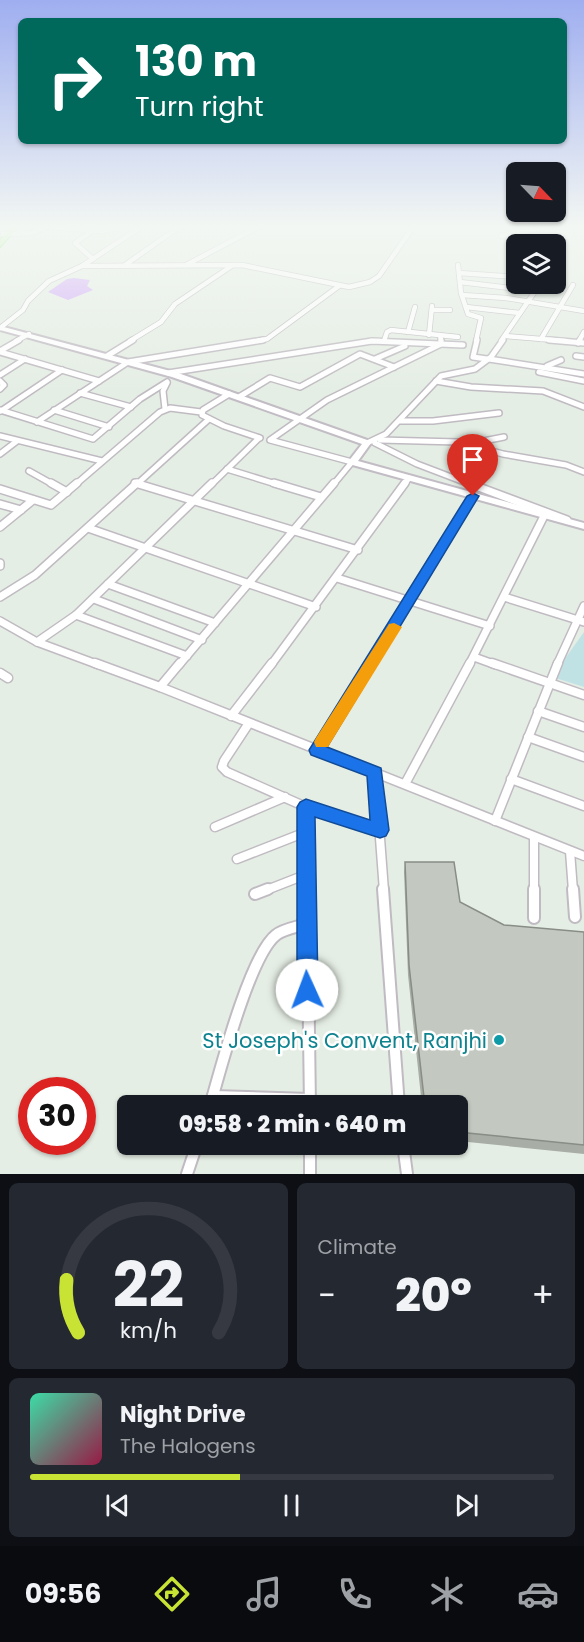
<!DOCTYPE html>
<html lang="en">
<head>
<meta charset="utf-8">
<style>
	:root { --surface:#171b24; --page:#242831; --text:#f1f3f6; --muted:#9ea1a6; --line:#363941; --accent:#c9e335 }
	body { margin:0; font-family:Poppins,sans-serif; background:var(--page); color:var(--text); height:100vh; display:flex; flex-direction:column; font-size:22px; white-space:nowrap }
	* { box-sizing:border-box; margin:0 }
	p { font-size:20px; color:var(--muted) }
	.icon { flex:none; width:33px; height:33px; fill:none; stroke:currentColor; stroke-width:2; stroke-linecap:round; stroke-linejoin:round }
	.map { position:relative; height:1174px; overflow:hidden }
	.side { display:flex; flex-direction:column; gap:9px; padding:9px; background:#0d0f14; flex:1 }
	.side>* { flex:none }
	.banner { position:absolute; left:18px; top:18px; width:549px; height:126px; border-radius:9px; box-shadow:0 2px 4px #0004; background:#00695c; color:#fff; overflow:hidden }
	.needle { width:39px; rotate:115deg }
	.buttons { position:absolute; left:506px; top:162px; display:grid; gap:12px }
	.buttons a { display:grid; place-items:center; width:60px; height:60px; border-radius:9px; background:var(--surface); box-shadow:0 2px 4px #0004; font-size:30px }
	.speed { position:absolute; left:18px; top:1077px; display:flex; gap:12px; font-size:30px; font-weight:700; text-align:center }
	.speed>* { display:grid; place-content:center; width:78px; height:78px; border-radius:50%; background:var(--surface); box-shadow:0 2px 4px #0004; line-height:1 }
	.speed .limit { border:9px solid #d22; background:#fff; color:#111 }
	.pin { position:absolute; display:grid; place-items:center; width:51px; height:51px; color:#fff; margin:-62px -26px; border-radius:50% 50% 50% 0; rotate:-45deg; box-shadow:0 0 6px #0007 }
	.pin .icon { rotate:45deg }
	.me { position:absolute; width:66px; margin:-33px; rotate:358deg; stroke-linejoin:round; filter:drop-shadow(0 0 4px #0008) }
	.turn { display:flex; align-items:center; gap:21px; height:126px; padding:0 18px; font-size:27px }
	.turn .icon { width:78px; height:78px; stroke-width:2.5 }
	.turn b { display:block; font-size:42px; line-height:51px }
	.big { font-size:45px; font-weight:800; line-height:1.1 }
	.side .tile { flex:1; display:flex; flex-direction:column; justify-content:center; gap:9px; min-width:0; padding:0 21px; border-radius:9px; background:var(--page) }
	.side .dial { align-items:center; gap:0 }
	.dial svg { height:156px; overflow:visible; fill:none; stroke:var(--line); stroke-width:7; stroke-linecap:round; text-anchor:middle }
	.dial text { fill:var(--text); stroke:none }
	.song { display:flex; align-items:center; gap:18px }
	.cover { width:72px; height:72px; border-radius:9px; background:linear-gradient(135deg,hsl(160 70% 55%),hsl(340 70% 35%)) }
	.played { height:6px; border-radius:3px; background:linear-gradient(90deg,var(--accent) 40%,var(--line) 40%) }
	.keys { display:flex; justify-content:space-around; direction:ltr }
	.heat { display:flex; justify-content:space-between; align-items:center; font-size:33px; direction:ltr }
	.side .tiles { flex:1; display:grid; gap:9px; grid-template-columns:1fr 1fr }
	.tile:last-child { grid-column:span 2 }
	.trip { position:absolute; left:117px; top:1095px; width:351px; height:60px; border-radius:9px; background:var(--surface); box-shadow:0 2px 4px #0004; font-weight:800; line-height:60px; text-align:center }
	.menu { display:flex; height:96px; justify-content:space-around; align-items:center; background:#090b0e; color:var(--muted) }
	.menu .icon { width:42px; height:42px }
	.menu .current { color:var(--accent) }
	.menu b { font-size:27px; color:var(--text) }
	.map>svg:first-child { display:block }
	.green { fill:#c1e2e5 }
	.water { fill:#d1a6fc }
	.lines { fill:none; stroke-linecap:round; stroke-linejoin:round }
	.street-far4-casing { stroke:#c0bbc2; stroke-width:6 }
	.street-far3-casing { stroke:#c0bbc2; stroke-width:8 }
	.street-far2-casing { stroke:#c0bbc2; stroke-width:10 }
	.street-far1-casing { stroke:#c0bbc2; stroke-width:11 }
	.street-casing { stroke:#c0bbc2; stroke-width:14 }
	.secondary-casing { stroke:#c2bcc4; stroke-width:4 }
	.highway-casing { stroke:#3fe908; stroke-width:2 }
	.street-far4 { stroke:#fff; stroke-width:4.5 }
	.street-far3 { stroke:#fff; stroke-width:5 }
	.street-far2 { stroke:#fff; stroke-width:7 }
	.street-far1 { stroke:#fff; stroke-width:8 }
	.street { stroke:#fff; stroke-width:10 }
	.secondary { fill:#fff; fill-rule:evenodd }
	.highway { fill:#a3f990; fill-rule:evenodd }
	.wall { fill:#a8ada5 }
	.building { fill:#c3c9c0; stroke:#888d86; stroke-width:1.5 }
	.route { fill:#1a73e8; stroke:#114b97; stroke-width:1.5 }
	.slow { fill:#f59e0b }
	.culture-dot { fill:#0f9aa8; stroke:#fff; stroke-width:2 }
	.labels { text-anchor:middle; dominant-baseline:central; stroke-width:5; stroke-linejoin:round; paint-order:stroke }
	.near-culture-label { font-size:21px; fill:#0d838f; stroke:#fff; text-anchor:end }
</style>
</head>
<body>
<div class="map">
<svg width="584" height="1174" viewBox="0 0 584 1174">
	<rect width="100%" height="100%" fill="#e5eee4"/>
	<path class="green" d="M584,632v55l-32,-10z"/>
	<path class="water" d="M74,278l16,2 -3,6 6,4 -25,10 -20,-8 19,-13z"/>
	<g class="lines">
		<defs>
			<g id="street-far4">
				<path d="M52,227l49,4 24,-4"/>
				<path d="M92,231l-17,12 18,16"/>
				<path d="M3,234l29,-1 15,-6"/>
				<path d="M501,236l46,-9"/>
				<path d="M125,265l54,-38"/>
				<path d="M186,265l72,-38"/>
				<path d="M458,265l3,28 7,21 13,4 -5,23"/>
				<path d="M82,266l160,-1 107,22 21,-5 9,-6 34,-49"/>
				<path d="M459,273l57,4"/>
				<path d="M460,282l75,9"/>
				<path d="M462,295l44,3 78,13"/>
				<path d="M466,307l54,6"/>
				<path d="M432,310h18"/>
				<path d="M0,328l23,-18 5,-9 21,-20 33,-15 59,-39"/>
				<path d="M408,332l7,-25"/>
				<path d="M429,335l3,-29"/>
				<path d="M440,335l1,6"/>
				<path d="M506,336l60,5"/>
				<path d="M541,339l32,-54"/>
				<path d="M16,341l13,-7"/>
				<path d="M130,341l31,-19 14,-18 58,-39"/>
				<path d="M257,341l10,-2 72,-53"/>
				<path d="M370,341h10"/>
				<path d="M384,341l3,-9 4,-2 67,7"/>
				<path d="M501,341l39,-57"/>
				<path d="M579,341l5,-9"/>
			</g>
			<g id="street-far3">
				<path d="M477,340l-4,17 14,2"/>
				<path d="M549,340l35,3"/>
				<path d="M578,343l2,-3"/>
				<path d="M0,351l19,-11"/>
				<path d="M0,352l99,29"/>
				<path d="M107,356l26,-16"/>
				<path d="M576,356l8,1"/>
				<path d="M375,359l30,-13"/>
				<path d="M489,359l95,15"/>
				<path d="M547,366l14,-6"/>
				<path d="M539,372l45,9"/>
				<path d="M168,373l204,-32 91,4"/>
				<path d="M0,375l25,-16"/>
				<path d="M0,381l4,4 -4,4"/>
				<path d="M436,381l35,6 72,4 41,16"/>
				<path d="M80,393l51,14"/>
				<path d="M229,394l-26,16 -1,5 22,11 36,12"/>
				<path d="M239,397l31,-19 30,9 60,-33 34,13"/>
				<path d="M165,409l-2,-18 4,-8"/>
				<path d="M0,410l93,29 47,-40 27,-17"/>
				<path d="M54,410l55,17"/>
				<path d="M1,411l61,-41"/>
				<path d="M400,421h33l66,-8"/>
				<path d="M37,422l91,-60 135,-22"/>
				<path d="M0,436l102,25"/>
				<path d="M380,440l78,2 45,12 63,11 18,7"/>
				<path d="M367,443l19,-9 55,-58 34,-7 16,-12 12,-17"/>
				<path d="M375,443l42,21 55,21"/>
				<path d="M468,444l36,-7"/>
				<path d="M0,454l17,-13"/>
				<path d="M227,469l52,16"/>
				<path d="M29,471l25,14"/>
				<path d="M135,483l5,2"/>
				<path d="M75,485l85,-73 10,-4 31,4"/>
				<path d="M136,485l73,-66"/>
				<path d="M211,485l48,-47"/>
				<path d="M333,485l19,-23 -82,-22 57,-40 114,-56v-4"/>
				<path d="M404,485l5,-7"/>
			</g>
			<g id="street-far2">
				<path d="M51,483l16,9"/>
				<path d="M135,483l223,67"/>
				<path d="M274,483l47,14"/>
				<path d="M468,483l99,37"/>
				<path d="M0,489l51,16 26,-22"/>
				<path d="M0,504l21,6"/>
				<path d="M0,527l33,-27"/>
				<path d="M88,528l228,79"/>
				<path d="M0,563v3"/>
				<path d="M337,578l153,48"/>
				<path d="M108,584l107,39"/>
				<path d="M0,597l35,-22 102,-92"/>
				<path d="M504,597l80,25"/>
				<path d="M94,599l108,41"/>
				<path d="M76,615l111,41"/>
				<path d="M0,621l37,21 62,23"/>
				<path d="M37,642l39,-27 136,-132"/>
				<path d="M474,657l22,8"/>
				<path d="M179,665l155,-182"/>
				<path d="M271,665l134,-182"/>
				<path d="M369,665l104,-169"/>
				<path d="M469,665l75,-149"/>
				<path d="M557,665l27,-59"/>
			</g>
			<g id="street-far1">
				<path d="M95,663l65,24"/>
				<path d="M180,663l-20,24 424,169"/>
				<path d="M492,663l92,32"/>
				<path d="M0,673l8,5"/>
				<path d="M538,711l46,16"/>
				<path d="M231,716l41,-53"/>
				<path d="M249,723l-25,38 -2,6 5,5 79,35 74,23"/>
				<path d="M528,737l56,20"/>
				<path d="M317,750l53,-87"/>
				<path d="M375,772l9,119"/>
				<path d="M511,779l73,27"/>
				<path d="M405,784l65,-121"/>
				<path d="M306,807l1,84"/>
				<path d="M495,821l63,-158"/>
				<path d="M215,827l70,-30"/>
				<path d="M534,837v54"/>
				<path d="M570,851l3,40"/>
				<path d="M237,859l69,-27"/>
				<path d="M264,891l41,-16"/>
			</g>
			<g id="street">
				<path d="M307,889l3,217"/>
				<path d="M383,889l16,217"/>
				<path d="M534,889v29"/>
				<path d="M573,889l2,28"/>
				<path d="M255,894l13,-5"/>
				<path d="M213,1096l97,3"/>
				<path d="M210,1106c10,-35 40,-151 66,-171 7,-6 21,-8 30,-11"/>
				<path d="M310,1144v30"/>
				<path d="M403,1144l4,30"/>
				<path d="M187,1174l10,-30"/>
			</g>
			<path id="secondary" d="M0,326l178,47 192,68 1,2 -13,18 226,62v6l-235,-65 -1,-2 14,-18 -190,-67 -172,-47z"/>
			<path id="highway" d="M10,227h8l-18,20v-7z"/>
		</defs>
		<use href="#street-far4" class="street-far4-casing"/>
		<use href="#street-far3" class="street-far3-casing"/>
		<use href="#street-far2" class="street-far2-casing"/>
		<use href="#street-far1" class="street-far1-casing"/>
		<use href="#street" class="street-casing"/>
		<use href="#secondary" class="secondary-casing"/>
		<use href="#highway" class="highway-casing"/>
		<use href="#street-far4" class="street-far4"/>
		<use href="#street-far3" class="street-far3"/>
		<use href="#street-far2" class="street-far2"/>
		<use href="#street-far1" class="street-far1"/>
		<use href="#street" class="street"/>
		<use href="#secondary" class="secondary"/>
		<use href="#highway" class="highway"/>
	</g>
	<path class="wall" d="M405,862l55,40 44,23 80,7v222l-126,-13v-35h-36l-14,-131 -4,-103z"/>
	<path class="building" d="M405,862h49l6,40 44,23 80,7v213l-126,-13v-26h-33l-16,-141z"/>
	<linearGradient id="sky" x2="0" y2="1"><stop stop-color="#9faef0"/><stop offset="0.58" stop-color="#f3f7f3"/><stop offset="1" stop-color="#f3f7f3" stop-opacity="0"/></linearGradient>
	<rect width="584" height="391" fill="url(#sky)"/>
	<path class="route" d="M473,493l6,3 -152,251 54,21 8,62 -3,6 -6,2 -65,-21 3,173 -3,7 -8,2 -7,-2 -3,-7v-183l3,-5 6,-3 64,21 -3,-44 -56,-21 -2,-5 158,-254z"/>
	<path class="slow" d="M394,623l8,4 -74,120h-12l-2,-5 2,-4 73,-114z"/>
	<circle class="culture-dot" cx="499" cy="1040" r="6"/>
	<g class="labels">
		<g class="near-culture-label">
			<text x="487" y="1040">St Joseph's Convent, Ranjhi</text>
		</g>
	</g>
</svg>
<div class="buttons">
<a><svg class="needle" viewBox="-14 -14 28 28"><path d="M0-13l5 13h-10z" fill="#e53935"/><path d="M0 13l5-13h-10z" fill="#9ea1a6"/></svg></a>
<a><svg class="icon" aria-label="layers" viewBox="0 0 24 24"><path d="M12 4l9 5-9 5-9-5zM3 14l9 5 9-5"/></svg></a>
</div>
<div class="speed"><div class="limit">30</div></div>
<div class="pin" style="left:473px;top:496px;background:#d93025"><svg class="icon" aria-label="arrive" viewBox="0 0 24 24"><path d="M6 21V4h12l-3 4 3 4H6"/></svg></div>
<svg class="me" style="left:307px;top:990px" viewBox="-20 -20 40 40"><circle r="19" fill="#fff"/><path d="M0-13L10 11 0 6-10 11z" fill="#1a73e8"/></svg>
<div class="trip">09:58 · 2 min · 640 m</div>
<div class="banner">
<div class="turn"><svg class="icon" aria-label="right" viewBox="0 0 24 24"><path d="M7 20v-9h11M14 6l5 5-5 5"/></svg><div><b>130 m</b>Turn right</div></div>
</div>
</div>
<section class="side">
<div class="tiles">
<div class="tile dial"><svg viewBox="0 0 100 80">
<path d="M14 69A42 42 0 1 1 86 69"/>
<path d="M14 69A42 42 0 0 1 8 42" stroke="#c9e335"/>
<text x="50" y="56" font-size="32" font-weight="700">22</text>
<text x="50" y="72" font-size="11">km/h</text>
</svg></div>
<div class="tile"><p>Climate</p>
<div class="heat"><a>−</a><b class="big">20°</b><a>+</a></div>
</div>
<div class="tile">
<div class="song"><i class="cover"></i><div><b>Night Drive</b><p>The Halogens</p></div></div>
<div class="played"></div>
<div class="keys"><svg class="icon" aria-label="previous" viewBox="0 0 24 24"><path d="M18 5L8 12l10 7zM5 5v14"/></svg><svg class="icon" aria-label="pause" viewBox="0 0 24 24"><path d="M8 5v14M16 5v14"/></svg><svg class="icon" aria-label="next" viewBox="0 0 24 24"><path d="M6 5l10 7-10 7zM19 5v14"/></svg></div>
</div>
</div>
</section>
<nav class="menu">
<b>09:56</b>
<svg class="icon current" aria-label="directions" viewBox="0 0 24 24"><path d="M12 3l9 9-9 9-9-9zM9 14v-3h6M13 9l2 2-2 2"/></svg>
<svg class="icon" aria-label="music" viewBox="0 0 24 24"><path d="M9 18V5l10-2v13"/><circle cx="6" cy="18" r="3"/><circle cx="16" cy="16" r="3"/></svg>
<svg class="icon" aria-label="phone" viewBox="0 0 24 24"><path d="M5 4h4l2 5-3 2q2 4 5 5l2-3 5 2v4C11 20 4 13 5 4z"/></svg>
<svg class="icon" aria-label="climate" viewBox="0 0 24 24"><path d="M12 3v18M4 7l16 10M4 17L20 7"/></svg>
<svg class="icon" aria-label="car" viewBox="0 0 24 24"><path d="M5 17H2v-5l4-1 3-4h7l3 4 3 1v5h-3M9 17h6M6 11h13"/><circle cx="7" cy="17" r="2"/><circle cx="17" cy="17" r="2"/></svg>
</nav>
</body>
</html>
